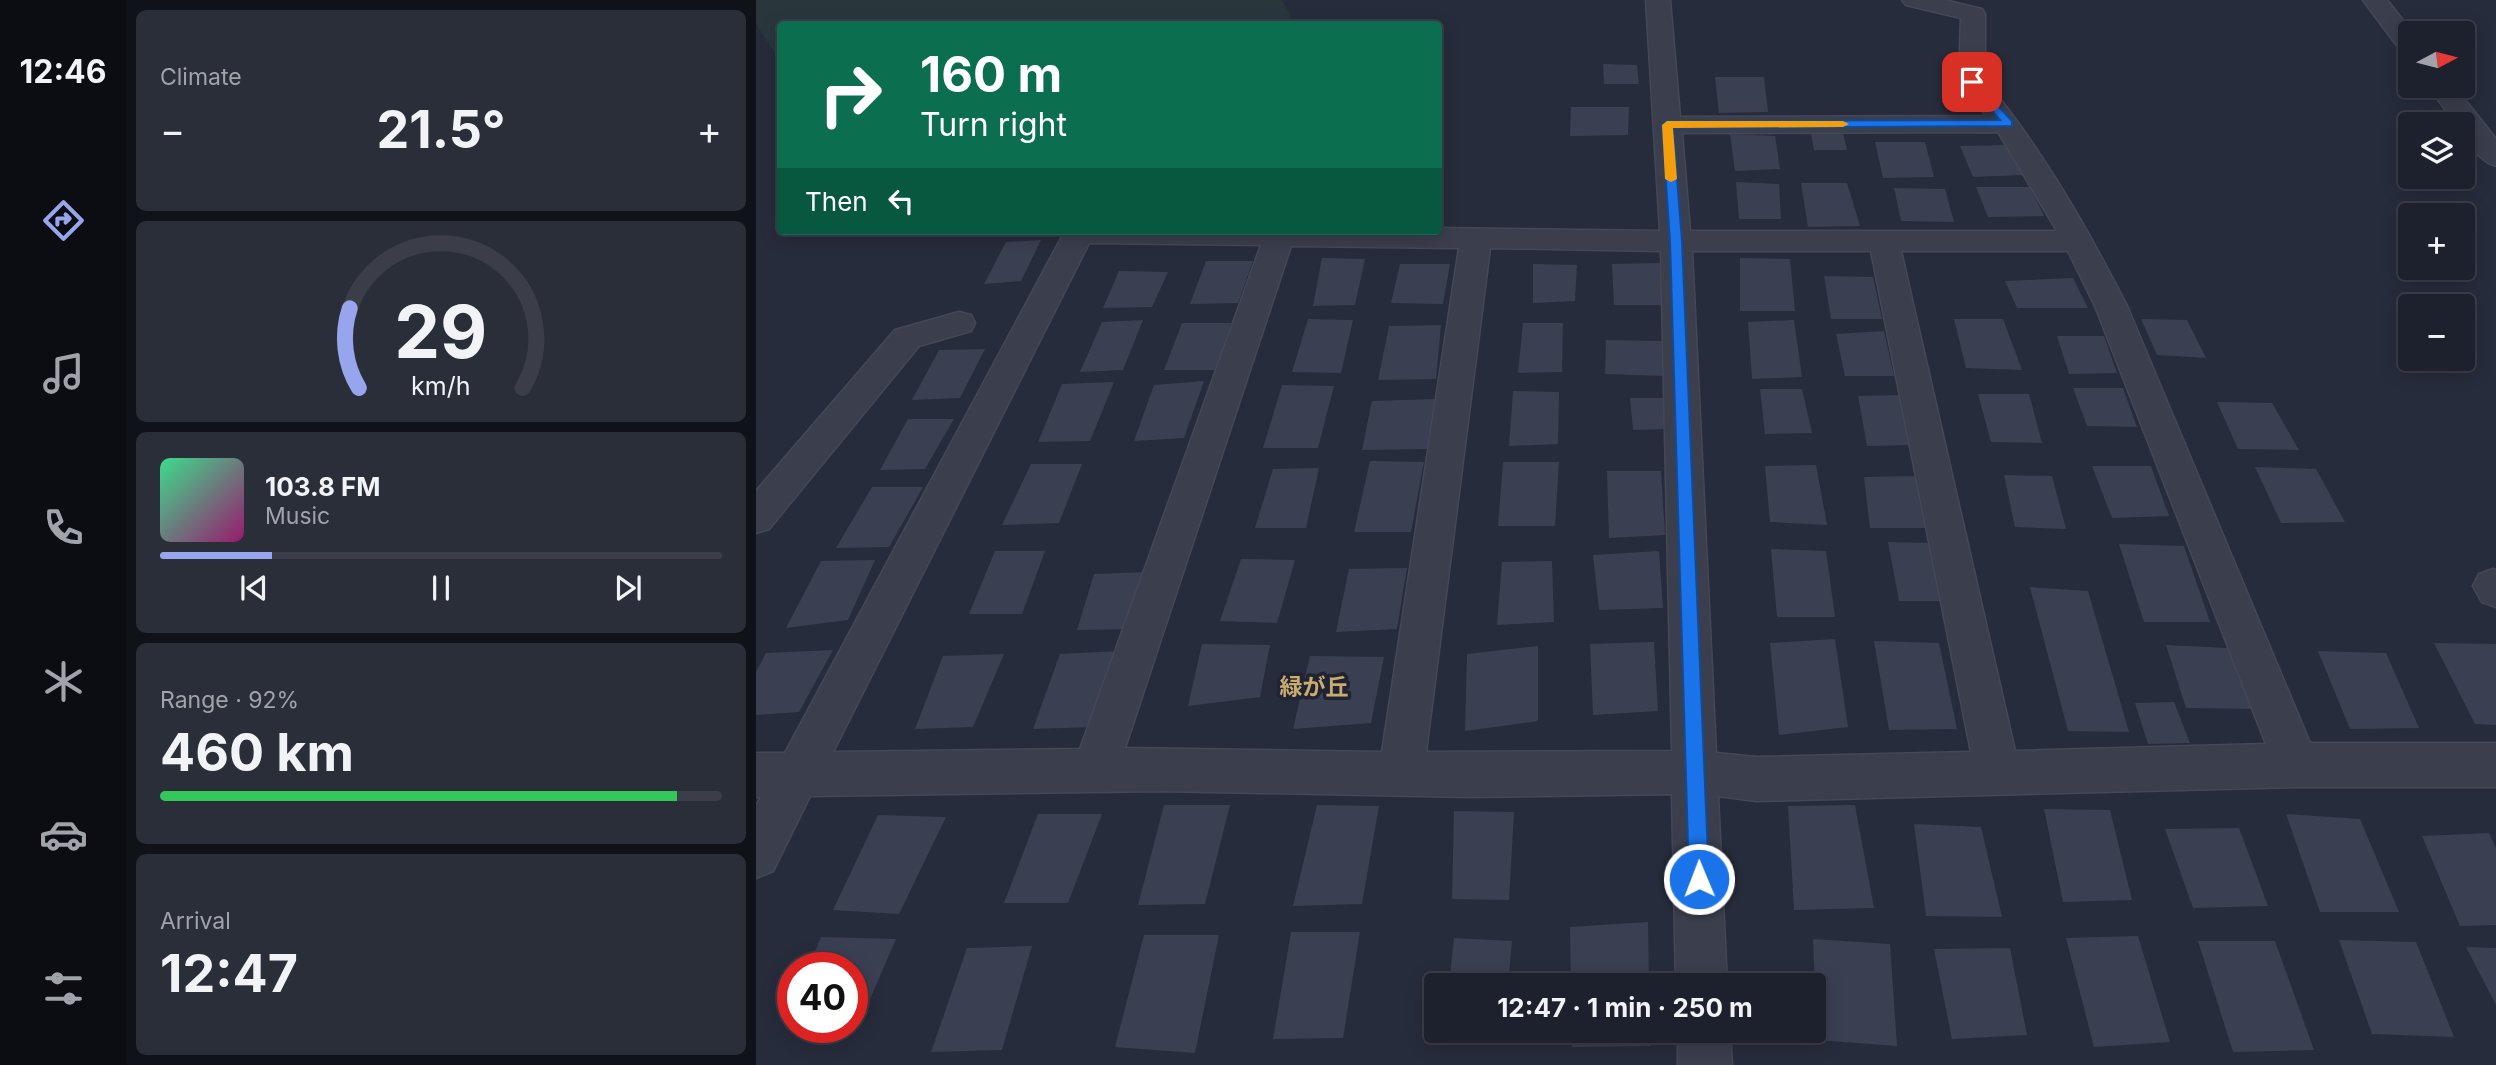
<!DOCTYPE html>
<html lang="en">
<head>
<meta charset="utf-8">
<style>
	:root { --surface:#1d212d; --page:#2a2e39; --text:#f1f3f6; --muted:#a0a3aa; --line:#3b3e49; --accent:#97a5ed }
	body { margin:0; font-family:Inter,"Noto Sans JP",sans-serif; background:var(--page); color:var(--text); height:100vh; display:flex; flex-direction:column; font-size:26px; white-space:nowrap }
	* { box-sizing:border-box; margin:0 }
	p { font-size:23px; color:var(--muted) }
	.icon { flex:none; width:38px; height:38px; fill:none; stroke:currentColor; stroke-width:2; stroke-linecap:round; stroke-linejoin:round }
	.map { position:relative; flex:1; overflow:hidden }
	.panel { display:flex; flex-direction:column; gap:10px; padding:10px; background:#101219; width:630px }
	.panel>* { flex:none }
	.banner { position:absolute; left:21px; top:21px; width:665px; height:214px; border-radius:7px; box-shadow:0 4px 18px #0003,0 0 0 2px var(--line); background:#0b6e4f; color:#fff; overflow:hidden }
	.needle { width:46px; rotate:83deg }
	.controls { position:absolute; left:1642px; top:21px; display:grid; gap:14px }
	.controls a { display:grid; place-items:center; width:77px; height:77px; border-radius:7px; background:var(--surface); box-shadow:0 4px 18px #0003,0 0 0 2px var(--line); font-size:35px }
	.speed { position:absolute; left:21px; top:952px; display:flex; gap:14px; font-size:35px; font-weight:700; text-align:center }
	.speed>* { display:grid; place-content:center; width:91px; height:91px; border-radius:50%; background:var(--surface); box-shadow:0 4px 18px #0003,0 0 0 2px var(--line); line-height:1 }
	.speed .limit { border:10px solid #d22; background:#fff; color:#111 }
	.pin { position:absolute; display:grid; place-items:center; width:60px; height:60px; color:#fff; margin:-30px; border-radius:14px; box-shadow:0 4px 10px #0006 }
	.me { position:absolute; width:77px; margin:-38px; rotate:359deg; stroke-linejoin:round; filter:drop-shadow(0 0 5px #0008) }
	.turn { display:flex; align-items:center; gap:24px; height:147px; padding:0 28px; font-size:32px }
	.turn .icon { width:91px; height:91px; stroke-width:2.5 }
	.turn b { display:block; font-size:49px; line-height:60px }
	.then { display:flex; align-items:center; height:66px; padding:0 28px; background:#0003; gap:14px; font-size:26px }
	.big { font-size:52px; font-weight:700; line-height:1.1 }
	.panel .tile { flex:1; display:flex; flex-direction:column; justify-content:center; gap:10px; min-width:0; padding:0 24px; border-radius:10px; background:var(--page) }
	.panel .dial { align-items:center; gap:0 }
	.dial svg { height:182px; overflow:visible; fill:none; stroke:var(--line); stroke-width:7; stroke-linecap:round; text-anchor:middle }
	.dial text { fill:var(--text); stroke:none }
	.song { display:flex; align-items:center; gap:21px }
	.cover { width:84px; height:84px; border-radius:10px; background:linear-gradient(135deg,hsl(150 70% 55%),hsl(320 70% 35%)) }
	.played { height:7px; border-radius:4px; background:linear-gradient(90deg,var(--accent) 20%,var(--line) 20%) }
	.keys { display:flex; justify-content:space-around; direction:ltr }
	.heat { display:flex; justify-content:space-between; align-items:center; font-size:38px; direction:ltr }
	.charge { height:10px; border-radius:5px; background:linear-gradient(90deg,#34c759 92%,var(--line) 0) }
	.trip { position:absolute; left:668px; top:973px; width:402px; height:70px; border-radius:7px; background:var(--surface); box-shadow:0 4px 18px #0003,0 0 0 2px var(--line); font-weight:700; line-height:70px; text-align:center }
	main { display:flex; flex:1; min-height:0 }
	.tabs { display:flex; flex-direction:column; width:126px; justify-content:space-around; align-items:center; background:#0c0d12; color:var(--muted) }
	.tabs .icon { width:49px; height:49px }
	.tabs .active { color:var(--accent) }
	.tabs b { font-size:32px; color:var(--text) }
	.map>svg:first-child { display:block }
	.green { fill:#29373d }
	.building { fill:#3a3f52 }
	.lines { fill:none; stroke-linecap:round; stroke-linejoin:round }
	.minor-casing { stroke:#444756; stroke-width:3 }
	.minor { fill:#3b3e4d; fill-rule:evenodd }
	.route { fill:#1a73e8; stroke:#114b97; stroke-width:2 }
	.slow { fill:#f59e0b }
	.labels { text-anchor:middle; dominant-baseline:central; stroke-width:7; stroke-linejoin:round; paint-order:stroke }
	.neighbourhood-label { font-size:23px; font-weight:bold; fill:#caab70; stroke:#202332 }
</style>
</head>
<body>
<main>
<nav class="tabs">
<b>12:46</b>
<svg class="icon active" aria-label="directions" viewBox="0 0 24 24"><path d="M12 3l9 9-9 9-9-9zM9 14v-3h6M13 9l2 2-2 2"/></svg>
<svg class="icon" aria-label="music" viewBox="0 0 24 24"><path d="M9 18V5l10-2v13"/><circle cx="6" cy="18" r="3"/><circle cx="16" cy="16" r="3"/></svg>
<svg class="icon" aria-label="phone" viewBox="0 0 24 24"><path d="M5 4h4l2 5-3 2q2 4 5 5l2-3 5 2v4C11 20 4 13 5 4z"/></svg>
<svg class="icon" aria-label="climate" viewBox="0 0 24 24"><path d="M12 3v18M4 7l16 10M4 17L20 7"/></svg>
<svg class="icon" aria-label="car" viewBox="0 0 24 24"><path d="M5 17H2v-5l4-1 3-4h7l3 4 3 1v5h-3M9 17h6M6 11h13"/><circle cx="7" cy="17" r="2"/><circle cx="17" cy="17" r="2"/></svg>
<svg class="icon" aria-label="filters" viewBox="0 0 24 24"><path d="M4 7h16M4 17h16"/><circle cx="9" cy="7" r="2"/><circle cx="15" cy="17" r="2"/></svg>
</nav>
<section class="panel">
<div class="tile"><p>Climate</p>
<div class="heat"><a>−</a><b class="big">21.5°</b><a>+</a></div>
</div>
<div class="tile dial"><svg viewBox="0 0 100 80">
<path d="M14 69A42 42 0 1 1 86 69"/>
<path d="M14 69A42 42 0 0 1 10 34" stroke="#97a5ed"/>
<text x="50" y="56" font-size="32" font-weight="700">29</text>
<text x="50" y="72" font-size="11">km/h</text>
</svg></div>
<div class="tile">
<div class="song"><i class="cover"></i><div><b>103.8 FM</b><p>Music</p></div></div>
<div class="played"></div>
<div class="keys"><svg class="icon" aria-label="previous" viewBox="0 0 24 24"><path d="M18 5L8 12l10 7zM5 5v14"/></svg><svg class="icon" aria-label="pause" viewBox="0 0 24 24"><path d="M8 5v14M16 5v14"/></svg><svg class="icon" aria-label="next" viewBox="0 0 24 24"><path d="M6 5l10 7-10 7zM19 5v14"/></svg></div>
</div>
<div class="tile"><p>Range · 92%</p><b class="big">460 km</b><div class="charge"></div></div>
<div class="tile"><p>Arrival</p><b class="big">12:47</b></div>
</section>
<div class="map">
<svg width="1740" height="1065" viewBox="0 0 1740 1065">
	<rect width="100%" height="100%" fill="#272c3c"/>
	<path class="green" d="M0,0h526l13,24h-515v37l-24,-37z"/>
	<g class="building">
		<path d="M847,64l34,1 2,19h-35z"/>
		<path d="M959,77h49l4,35 -49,1z"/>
		<path d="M815,107h58l-1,28 -58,1z"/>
		<path d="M1055,133h32l4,17h-33z"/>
		<path d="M974,134l45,2 5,33 -45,2z"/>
		<path d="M1119,142h50l9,35 -51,1z"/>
		<path d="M1251,145l16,30 -50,2 -13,-31z"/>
		<path d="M980,182l43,2 2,35h-42z"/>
		<path d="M1045,183h46l13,43 -52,1z"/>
		<path d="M1220,187h54l14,29 -56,1z"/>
		<path d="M1138,188l51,1 9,33 -53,-1z"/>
		<path d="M285,240l-20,41 -37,3 22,-42z"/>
		<path d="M566,258l43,1 -10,46 -42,1z"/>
		<path d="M984,258l50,1 5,52h-55z"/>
		<path d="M450,261h47l-15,42 -48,1z"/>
		<path d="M904,263l4,42h-50l-2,-41z"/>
		<path d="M644,264h50l-7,40 -52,-1z"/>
		<path d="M777,264l44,1 -2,36 -42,2z"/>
		<path d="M363,271l49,1 -16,35 -49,1z"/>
		<path d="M1068,276l49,1 9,42h-51z"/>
		<path d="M1317,278l15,30h-71l-12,-27z"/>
		<path d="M552,319l45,1 -12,53 -49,-1z"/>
		<path d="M1198,319h49l19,51 -56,-2z"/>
		<path d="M1385,319l46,1 19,38 -49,-3z"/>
		<path d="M387,320l-20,50 -43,2 22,-50z"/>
		<path d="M1038,320l8,57 -50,2 -4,-57z"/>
		<path d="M426,323h49l-15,47h-52z"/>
		<path d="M767,323h40l-1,49 -44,1z"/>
		<path d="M685,325l-5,54 -58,1 11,-54z"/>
		<path d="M1128,331l10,45h-49l-9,-42z"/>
		<path d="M1301,336h47l13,37 -48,1z"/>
		<path d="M850,340l57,1v35l-58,-2z"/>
		<path d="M229,349l-25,49 -48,2 27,-50z"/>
		<path d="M448,381l-20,57 -50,3 20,-56z"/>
		<path d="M358,382l-24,59 -52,1 24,-58z"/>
		<path d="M526,385l52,1 -16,62h-55z"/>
		<path d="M1317,388h50l14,39 -50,-1z"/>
		<path d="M1004,389h42l10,44 -47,1z"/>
		<path d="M757,391l46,1 -1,52 -49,2z"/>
		<path d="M1222,394h51l13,49 -51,-1z"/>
		<path d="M1145,395l10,50 -44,1 -9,-50z"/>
		<path d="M874,398h34l2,31 -33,1z"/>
		<path d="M679,399l-4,50 -69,1 10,-49z"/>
		<path d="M1461,402l55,1 27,47 -61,-1z"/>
		<path d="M152,419h46l-29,50 -45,1z"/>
		<path d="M614,461l54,1 -13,70h-57z"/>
		<path d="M747,462h56l-4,64h-57z"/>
		<path d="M275,464h51l-23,59 -57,2z"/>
		<path d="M1060,465l11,60 -57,-3 -5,-56z"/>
		<path d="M1336,466h59l18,50 -57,2z"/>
		<path d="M1499,467l61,2 29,53 -64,1z"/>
		<path d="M563,468l-13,60h-51l18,-59z"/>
		<path d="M851,471h54l4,64 -56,3z"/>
		<path d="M1248,475l48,1 14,53 -51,-2z"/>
		<path d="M1162,476l12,52h-60l-6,-51z"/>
		<path d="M116,487h51l-34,60 -53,1z"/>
		<path d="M1132,542l44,1 11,58h-44z"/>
		<path d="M1363,544l65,2 26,76h-66z"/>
		<path d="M1015,549l55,2 9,66h-58z"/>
		<path d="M239,551h50l-23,63h-53z"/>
		<path d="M903,551l4,57 -64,2 -6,-55z"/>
		<path d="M485,559l54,1 -18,63 -57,-2z"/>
		<path d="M119,560l-27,60 -62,8 35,-67z"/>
		<path d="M796,561l2,61 -57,3 5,-63z"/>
		<path d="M651,568l-10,61 -61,3 13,-63z"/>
		<path d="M392,572l-13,57 -58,1 17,-56z"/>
		<path d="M1274,587l58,4 41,141 -61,-1z"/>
		<path d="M1079,639l13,88 -69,8 -9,-92z"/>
		<path d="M1118,641l65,2 18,86 -68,1z"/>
		<path d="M898,642l4,69 -65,4 -3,-71z"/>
		<path d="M1678,643l62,1v81l-21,-1z"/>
		<path d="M446,644l68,1 -10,52 -72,9z"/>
		<path d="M1410,645l61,3 28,61 -69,-1z"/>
		<path d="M782,646v75l-73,10 2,-77z"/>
		<path d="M77,650l-34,62 -43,3v-43l10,-19z"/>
		<path d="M365,651l-27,76 -61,2 27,-75z"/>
		<path d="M1562,651l68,2 33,75 -69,1z"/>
		<path d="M248,654l-31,73 -58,2 28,-73z"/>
		<path d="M554,656l74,1 -13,66 -78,6z"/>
		<path d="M1418,702l16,41 -42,1 -13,-41z"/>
		<path d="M408,805h66l-25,99 -67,1z"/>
		<path d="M561,805l62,1 -17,98 -69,2z"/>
		<path d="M1099,805l19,103 -80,2 -6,-104z"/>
		<path d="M1288,809l66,1 22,90 -69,2z"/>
		<path d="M698,811l60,1 -5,88 -57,-1z"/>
		<path d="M282,814h64l-34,89h-64z"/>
		<path d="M1530,814l74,5 39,93h-79z"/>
		<path d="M122,815l68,2 -47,97 -66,-4z"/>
		<path d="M1158,824l67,3 21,90 -76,-1z"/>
		<path d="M1483,828l29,78 -75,2 -28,-79z"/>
		<path d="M1733,833l7,15v77l-36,1 -38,-90z"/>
		<path d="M892,922l1,63h-78l-1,-58z"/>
		<path d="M535,932h69l-17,106 -70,1z"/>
		<path d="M388,935h75l-24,118 -80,-6z"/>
		<path d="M1382,936l32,106 -76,5 -28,-109z"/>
		<path d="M65,937l75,2 -35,81 -9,-1v-51h-44z"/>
		<path d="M698,938l58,3 -4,44h-59z"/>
		<path d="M1057,939l77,5 7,102 -80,-6z"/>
		<path d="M1583,940l77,2 38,95 -82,-3z"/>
		<path d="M1442,941h77l39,109 -81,2z"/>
		<path d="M276,946l-30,104 -71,2 36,-104z"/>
		<path d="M1710,947l30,1v57z"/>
		<path d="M1254,948l17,87 -75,4 -18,-90z"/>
		<path d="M816,1031h78l1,15 -79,1z"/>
	</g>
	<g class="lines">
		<defs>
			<g id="minor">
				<path d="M890,0h24l10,117 306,-1 -27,-35 2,-63 -55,-13 -4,-5h42l38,9 3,5v66c57,69 101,146 142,226l183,437h186v44h-199l-541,14 -38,-5 9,189h-51l-4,-191 -202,3 -307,-6 -353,5 -37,75 -17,7v-72l5,-9h-5v-44h29l280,-522h373v-3l222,3zM1242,132l59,99h-367l-8,-98zM333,243l172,2 -181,504 -247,3zM535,246l168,2 -77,504 -257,-4zM734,248l171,3 11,500 -246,1zM936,251h179l100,501 -215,5 -40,-4zM1145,251h167l27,55 171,438 -251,7z"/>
				<path d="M1607,0h24l26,33h-3v20l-9,-2z"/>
				<path d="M1672,86h26l42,53v27c-14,-3 -34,-26 -34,-42h-6z"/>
				<path d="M203,312l12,3 4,8 -4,8 -52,15 -150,183 -13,4v-42l139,-161z"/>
				<path d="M1737,569l3,1v37l-14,-5 -9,-16 6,-12z"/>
				<path d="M922,1031h52l2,34h-54z"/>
			</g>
		</defs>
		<use href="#minor" class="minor-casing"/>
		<use href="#minor" class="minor"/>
	</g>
	<path class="route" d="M1216,78l40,43v5l-339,2 9,113 27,638 -3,7 -7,3 -7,-3 -3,-7 -19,-638 -8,-116 5,-4 333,-1 -33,-38z"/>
	<path class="slow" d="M911,121h176l6,3 -6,3 -170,1 4,51 -6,3 -6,-3 -3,-54z"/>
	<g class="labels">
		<g class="neighbourhood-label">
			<text x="558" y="687">緑が丘</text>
		</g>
	</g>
</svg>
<div class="controls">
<a><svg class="needle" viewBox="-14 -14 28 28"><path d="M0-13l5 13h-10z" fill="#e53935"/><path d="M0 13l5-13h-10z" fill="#a0a3aa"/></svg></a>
<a><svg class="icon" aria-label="layers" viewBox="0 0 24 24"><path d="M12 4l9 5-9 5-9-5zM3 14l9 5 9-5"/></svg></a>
<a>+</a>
<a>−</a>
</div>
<div class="speed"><div class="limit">40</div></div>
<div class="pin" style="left:1216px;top:82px;background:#d93025"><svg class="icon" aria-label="arrive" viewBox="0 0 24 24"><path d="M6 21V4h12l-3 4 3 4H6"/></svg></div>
<svg class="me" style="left:943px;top:879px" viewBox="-20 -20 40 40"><circle r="17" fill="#1a73e8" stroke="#fff" stroke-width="3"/><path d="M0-11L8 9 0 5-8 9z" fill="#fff"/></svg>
<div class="trip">12:47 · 1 min · 250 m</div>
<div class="banner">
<div class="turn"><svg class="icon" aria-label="right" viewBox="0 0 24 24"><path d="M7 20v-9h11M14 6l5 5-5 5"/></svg><div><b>160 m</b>Turn right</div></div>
<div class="then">Then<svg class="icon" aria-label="left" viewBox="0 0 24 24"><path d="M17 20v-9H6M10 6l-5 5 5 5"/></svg></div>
</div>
</div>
</main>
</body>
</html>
